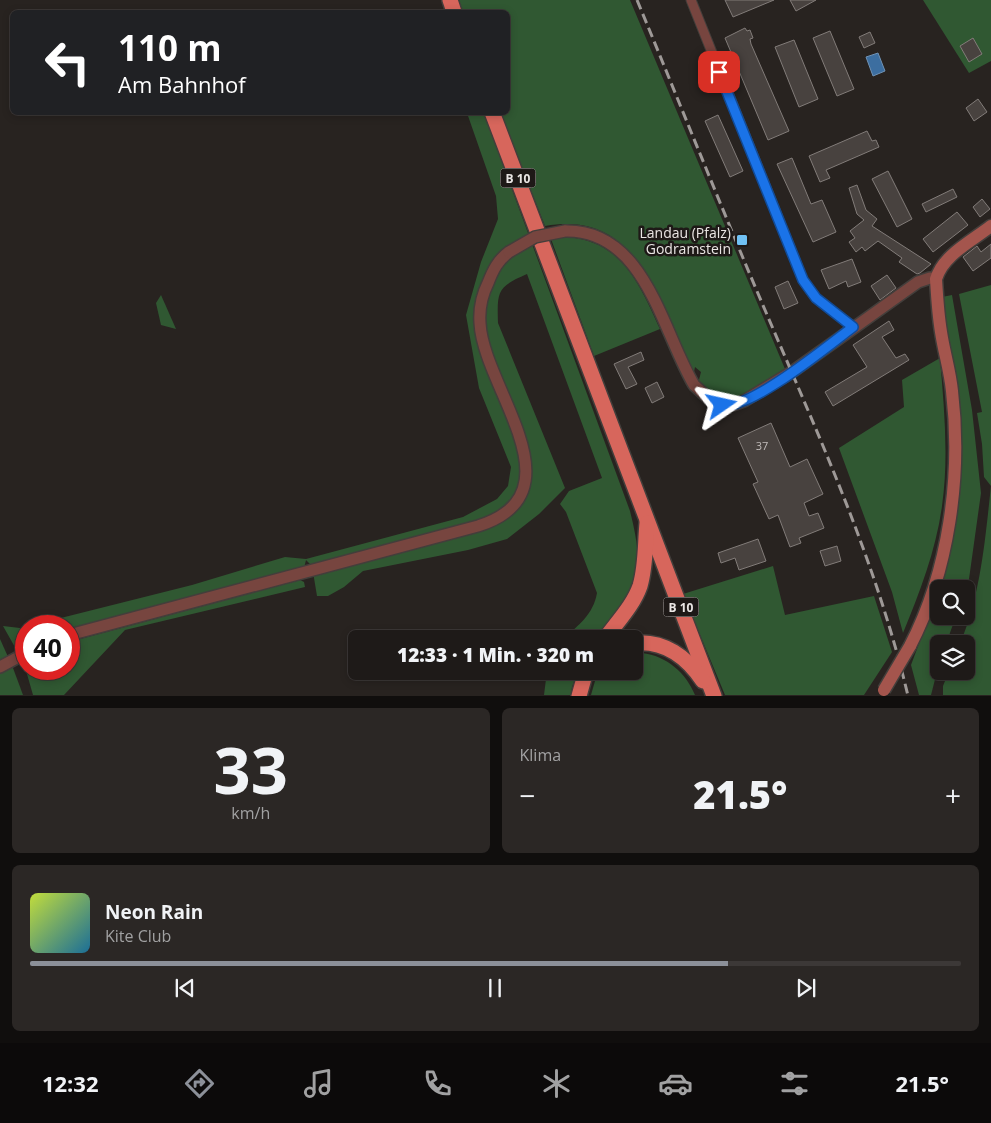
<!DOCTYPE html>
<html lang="de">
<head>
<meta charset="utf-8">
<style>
	:root { --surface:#1e1a18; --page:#2b2725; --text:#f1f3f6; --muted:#a1a1a2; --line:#3c3837; --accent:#8c9099 }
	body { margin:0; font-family:"Open Sans",sans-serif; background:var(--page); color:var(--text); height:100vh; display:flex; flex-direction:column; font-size:19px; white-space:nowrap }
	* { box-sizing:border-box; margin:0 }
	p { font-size:16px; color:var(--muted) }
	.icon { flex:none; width:28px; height:28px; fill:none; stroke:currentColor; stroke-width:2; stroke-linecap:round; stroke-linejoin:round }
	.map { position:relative; height:696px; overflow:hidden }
	.panel { display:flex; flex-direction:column; gap:12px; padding:12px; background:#100e0d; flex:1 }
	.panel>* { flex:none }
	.banner { position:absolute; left:10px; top:10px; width:500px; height:105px; border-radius:8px; box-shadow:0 2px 8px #0003,0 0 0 1px var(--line); background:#202124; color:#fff; overflow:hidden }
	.controls { position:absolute; left:930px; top:580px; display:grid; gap:10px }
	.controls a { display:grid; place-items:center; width:45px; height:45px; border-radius:8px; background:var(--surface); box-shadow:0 2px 8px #0003,0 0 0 1px var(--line); font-size:25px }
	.speed { position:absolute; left:15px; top:615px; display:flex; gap:10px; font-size:25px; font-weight:700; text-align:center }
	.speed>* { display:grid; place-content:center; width:65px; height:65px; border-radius:50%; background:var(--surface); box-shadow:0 2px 8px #0003,0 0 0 1px var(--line); line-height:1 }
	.speed .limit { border:8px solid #d22; background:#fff; color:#111 }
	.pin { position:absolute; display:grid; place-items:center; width:42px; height:42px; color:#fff; margin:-21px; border-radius:10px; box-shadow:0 2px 8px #0006 }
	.me { position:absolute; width:55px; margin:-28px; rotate:79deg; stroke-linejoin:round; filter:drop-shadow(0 0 4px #0008) }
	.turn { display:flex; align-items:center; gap:18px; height:105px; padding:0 25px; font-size:22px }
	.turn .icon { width:65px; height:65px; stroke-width:2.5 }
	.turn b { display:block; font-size:35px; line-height:42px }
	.big { font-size:38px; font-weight:800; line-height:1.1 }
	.panel .tile { flex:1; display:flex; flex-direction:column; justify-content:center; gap:8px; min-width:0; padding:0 18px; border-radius:8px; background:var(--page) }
	.panel .dial { align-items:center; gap:0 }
	.dial b { font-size:65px; line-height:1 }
	.song { display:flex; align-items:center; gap:15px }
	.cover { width:60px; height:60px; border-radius:8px; background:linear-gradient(135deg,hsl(70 70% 55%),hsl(200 70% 35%)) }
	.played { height:5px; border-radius:2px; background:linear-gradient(90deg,var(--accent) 75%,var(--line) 75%) }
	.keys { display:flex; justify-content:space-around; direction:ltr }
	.heat { display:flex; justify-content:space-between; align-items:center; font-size:28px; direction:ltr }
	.panel .tiles { flex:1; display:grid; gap:12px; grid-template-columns:1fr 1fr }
	.tile:last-child { grid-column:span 2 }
	.trip { position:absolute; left:348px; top:630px; width:295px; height:50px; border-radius:8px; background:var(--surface); box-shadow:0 2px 8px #0003,0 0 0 1px var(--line); font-weight:800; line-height:50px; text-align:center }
	.tabs { display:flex; height:80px; justify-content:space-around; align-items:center; background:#0c0a0a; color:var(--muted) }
	.tabs .icon { width:35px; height:35px }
	.tabs .active { color:var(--accent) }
	.tabs b { font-size:22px; color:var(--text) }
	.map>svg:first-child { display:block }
	.green { fill:#305832 }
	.water { fill:#3c6ea0; stroke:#7092b4 }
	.building { fill:#48423f; stroke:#827c79 }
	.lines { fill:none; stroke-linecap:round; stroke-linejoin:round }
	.minor-casing { stroke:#433e3b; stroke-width:11 }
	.tertiary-casing { stroke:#433e3b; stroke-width:14 }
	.secondary-casing { stroke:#433e3b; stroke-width:15 }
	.trunk-casing { stroke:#433e3b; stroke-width:18 }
	.minor { stroke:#77453f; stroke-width:9 }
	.tertiary { stroke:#77453f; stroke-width:11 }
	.secondary { stroke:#a4554d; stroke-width:12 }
	.trunk { stroke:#d7665c; stroke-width:15 }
	.rail { stroke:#9e9997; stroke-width:3; stroke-dasharray:10 5; stroke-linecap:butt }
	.tertiary-bridge-casing { stroke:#433e3b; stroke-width:14; stroke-linecap:butt }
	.secondary-bridge-casing { stroke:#433e3b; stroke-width:15; stroke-linecap:butt }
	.tertiary-bridge { stroke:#77453f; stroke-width:11 }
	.secondary-bridge { stroke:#a4554d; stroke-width:12 }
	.route-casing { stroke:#114b97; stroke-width:12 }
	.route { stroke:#1a73e8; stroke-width:9 }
	.poi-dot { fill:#70c1f4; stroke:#1e1917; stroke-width:2 }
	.labels { text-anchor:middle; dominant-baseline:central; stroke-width:5; stroke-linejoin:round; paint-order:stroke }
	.number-label { font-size:11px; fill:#c2bdbb }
	.shield { fill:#1e1917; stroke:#ada8a6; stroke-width:1 }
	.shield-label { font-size:12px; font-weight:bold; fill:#eae6e4 }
	.poi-label { font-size:14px; fill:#eae6e4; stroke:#1e1917; text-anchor:end }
</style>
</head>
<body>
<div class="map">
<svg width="991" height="696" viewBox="0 0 991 696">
	<rect width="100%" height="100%" fill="#282320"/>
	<g class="green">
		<path d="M457,0h173l155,369c-15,10 -40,30 -59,29 -10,0 -20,-9 -28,-14l3,-12 -6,-5 -2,10c-10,-21 -19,-42 -28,-63 -25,-56 -51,-100 -120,-88l-45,-113 8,-1v-100h-46z"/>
		<path d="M923,0h68v61l-22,12z"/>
		<path d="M467,113h17l146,398c6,24 12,52 4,77 -3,10 -28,40 -36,51h-34c15,-15 29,-24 33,-46l-31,-81 -6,-8 9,-13 33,-13 -75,-204c-30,13 -30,17 -29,49l67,165 -26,26 -32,25 -39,11 -105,21 -19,16 -16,9h-11l-5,-30 -6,-6 -2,8 -235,63v-5h-40l163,-41 93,-28 21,2 157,-42 34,-18 11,-13 3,-19 -32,-79 -13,-73 15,-53 17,-43 -2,-23z"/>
		<path d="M566,237c56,3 74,48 94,92l-66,27 -43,-117z"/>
		<path d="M991,285v410h-48v-9l6,-15h17v-27h-6c21,-51 25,-104 31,-158l-7,-9 -2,-33 -5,-31 5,-1 -23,-118z"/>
		<path d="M161,295l15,34 -15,-4 -5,-22z"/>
		<path d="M952,295l20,115 9,83 -12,86 -4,10h-26v27h17l-10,28h-7v20l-8,31h-12l-8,-30 22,-59 11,-35 11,-193 -13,-81z"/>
		<path d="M940,358c4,49 9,99 2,148 -6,44 -22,86 -39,127l-11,-41 -53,-144 65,-41 -2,-27z"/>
		<path d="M773,566l12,49 89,-19 18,56 -28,43h-139l-42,-101z"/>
		<path d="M300,580l4,2 1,5 -180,43 -61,65h-31l-8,-28 1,-3v5h43v-27z"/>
		<path d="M3,626l17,2 6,-1v21l-10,1z"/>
		<path d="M0,639l13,29 10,27h-23z"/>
		<path d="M642,653c25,3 44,20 53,42h-104l4,-14 7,-10h32v-17z"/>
		<path d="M547,671h31l-6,16 -1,8h-27z"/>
	</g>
	<path class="water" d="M878,53l7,18 -12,5 -7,-19z"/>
	<g class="building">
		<path d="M725,0h49l-41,17z"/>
		<path d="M790,0h26l-20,11z"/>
		<path d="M745,28l2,3 3,-1 3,8 -3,1 1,5 38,87 -21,9 -43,-102z"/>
		<path d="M830,31l24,58 -17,7 -24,-58z"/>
		<path d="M870,32l5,11 -11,5 -5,-11z"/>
		<path d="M973,38l9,16 -13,8 -9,-16z"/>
		<path d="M794,40l24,59 -19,8 -24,-60z"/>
		<path d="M978,99l9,13 -13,9 -8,-13z"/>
		<path d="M718,115l25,56 -13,6 -25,-56z"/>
		<path d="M867,131l5,10 4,-1 3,7 -53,23 4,8 -10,4 -11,-26z"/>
		<path d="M792,158l19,46 11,-4 14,32 -23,10 -36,-78z"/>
		<path d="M888,171l24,48 -15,8 -25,-48z"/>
		<path d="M857,185l9,25 11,9 -5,7 59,38 -11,9 -3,1 -18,-12 3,-4 -24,-17 -13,10 -3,-4 -6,5 -7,-10 6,-4 -5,-7 14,-11 -7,-6 -8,-26z"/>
		<path d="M953,189l4,8 -31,15 -4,-8z"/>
		<path d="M982,199l8,10 -10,8 -7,-10z"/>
		<path d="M957,212l11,13 -35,27 -10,-13z"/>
		<path d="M991,244v14l-18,13 -10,-14 14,-11 4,6z"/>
		<path d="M852,259l9,23 -13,5 -2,-6 -17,8 -8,-19z"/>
		<path d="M887,275l9,13 -16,12 -9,-14z"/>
		<path d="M788,281l10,22 -14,6 -9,-22z"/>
		<path d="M889,321l5,9 -12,7 14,21 9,-4 4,6 -76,46 -8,-14 42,-25 -14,-22z"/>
		<path d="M641,352l3,8 -16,7 9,17 -11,5 -12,-25z"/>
		<path d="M657,382l7,15 -12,6 -7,-15z"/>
		<path d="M771,423l19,44 17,-8 16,35 -19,9 5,13 9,-3 6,15 -25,10 2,5 -11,4 -12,-32 -9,4 -16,-35 5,-2 -20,-44z"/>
		<path d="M758,539l8,22 -27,9 -4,-12 -14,5 -3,-10z"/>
		<path d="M837,546l4,15 -16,5 -5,-15z"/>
	</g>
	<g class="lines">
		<defs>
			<path id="minor" d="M691,0l112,280 13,18 37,29"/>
			<g id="tertiary">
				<path d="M565,231c80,-2 97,100 129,154l13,12 15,8h11l11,-4 48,-29 126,-90 12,-4 6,1"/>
				<path d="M69,635l409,-109c105,-33 5,-138 2,-203 -1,-14 2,-28 8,-40 5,-13 10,-23 21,-31"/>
				<path d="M0,667l26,-14"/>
			</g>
			<path id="secondary" d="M910,646c39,-75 52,-171 42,-255 -2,-20 -8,-39 -11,-59 -3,-18 -4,-36 -5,-53 7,-24 36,-38 55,-53"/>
			<g id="trunk">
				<path d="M450,0l4,12"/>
				<path d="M492,112l222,584"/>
				<path d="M605,639c12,-17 28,-33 35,-53 6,-20 5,-42 7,-63"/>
				<path d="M634,643c30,-3 53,14 69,38"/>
				<path d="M579,696l7,-25"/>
			</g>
		</defs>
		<use href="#minor" class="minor-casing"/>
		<use href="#tertiary" class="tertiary-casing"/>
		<use href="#secondary" class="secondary-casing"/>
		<use href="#trunk" class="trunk-casing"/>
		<use href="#minor" class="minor"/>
		<use href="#tertiary" class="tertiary"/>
		<use href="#secondary" class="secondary"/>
		<use href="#trunk" class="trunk"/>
		<path class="rail" d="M637,0c44,106 86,212 131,317 53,124 109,247 140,379"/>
		<defs>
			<path id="tertiary-bridge" d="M509,252l26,-15 30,-6"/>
			<path id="secondary-bridge" d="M884,690l26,-44"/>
		</defs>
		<use href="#tertiary-bridge" class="tertiary-bridge-casing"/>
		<use href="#secondary-bridge" class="secondary-bridge-casing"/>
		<use href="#tertiary-bridge" class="tertiary-bridge"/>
		<use href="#secondary-bridge" class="secondary-bridge"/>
	</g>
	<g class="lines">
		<defs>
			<path id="route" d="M719,72l84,208 13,18 37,29c-24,18 -104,84 -131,78"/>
		</defs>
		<use href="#route" class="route-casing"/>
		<use href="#route" class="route"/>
	</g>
	<rect class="poi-dot" x="736" y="234" width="12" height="12" rx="2.5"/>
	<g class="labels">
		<g class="number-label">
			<text x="762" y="445">37</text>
		</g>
		<g class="shield">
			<rect x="500.5" y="168.5" width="35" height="19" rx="4"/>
			<rect x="663.5" y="597.5" width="35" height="19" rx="4"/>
		</g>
		<g class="shield-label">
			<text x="518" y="178">B 10</text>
			<text x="681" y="607">B 10</text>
		</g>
		<g class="poi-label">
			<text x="731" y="232">Landau (Pfalz)<tspan x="731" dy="16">Godramstein</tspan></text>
		</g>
	</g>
</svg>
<div class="controls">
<a><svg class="icon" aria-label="search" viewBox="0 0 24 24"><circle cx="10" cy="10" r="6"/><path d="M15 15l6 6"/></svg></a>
<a><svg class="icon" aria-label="layers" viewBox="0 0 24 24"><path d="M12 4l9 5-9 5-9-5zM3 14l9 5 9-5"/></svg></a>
</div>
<div class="speed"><div class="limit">40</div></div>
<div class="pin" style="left:719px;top:72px;background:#d93025"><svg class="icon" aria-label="arrive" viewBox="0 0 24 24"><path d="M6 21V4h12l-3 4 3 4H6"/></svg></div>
<svg class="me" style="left:722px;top:405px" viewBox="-20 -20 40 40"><path d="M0-17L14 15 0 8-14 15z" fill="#1a73e8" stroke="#fff" stroke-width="4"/></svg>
<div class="trip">12:33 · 1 Min. · 320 m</div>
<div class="banner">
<div class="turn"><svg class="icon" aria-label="left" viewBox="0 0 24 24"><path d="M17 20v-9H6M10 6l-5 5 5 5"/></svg><div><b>110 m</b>Am Bahnhof</div></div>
</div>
</div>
<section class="panel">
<div class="tiles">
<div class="tile dial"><b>33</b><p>km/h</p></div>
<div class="tile"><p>Klima</p>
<div class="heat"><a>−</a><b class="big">21.5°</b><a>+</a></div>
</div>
<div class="tile">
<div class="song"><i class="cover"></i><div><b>Neon Rain</b><p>Kite Club</p></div></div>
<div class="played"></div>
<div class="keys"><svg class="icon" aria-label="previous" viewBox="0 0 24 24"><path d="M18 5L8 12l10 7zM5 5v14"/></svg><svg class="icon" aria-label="pause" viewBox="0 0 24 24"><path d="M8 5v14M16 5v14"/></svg><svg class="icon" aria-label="next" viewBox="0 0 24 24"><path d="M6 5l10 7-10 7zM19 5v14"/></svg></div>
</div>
</div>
</section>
<nav class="tabs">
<b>12:32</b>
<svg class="icon active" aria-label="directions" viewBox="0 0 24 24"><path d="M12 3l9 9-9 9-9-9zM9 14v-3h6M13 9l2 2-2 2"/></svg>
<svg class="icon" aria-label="music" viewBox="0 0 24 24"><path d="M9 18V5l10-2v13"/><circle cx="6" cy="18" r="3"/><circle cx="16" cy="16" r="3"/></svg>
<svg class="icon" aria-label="phone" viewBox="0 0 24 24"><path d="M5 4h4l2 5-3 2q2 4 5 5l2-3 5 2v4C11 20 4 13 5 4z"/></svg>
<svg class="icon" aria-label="climate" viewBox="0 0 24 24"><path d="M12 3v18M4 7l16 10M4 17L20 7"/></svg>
<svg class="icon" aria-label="car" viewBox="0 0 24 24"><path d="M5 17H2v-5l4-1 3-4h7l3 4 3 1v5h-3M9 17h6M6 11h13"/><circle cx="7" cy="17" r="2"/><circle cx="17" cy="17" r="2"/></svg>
<svg class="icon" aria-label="filters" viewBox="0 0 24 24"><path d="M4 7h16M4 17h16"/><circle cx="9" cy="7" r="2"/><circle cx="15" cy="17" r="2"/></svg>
<b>21.5°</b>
</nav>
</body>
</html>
